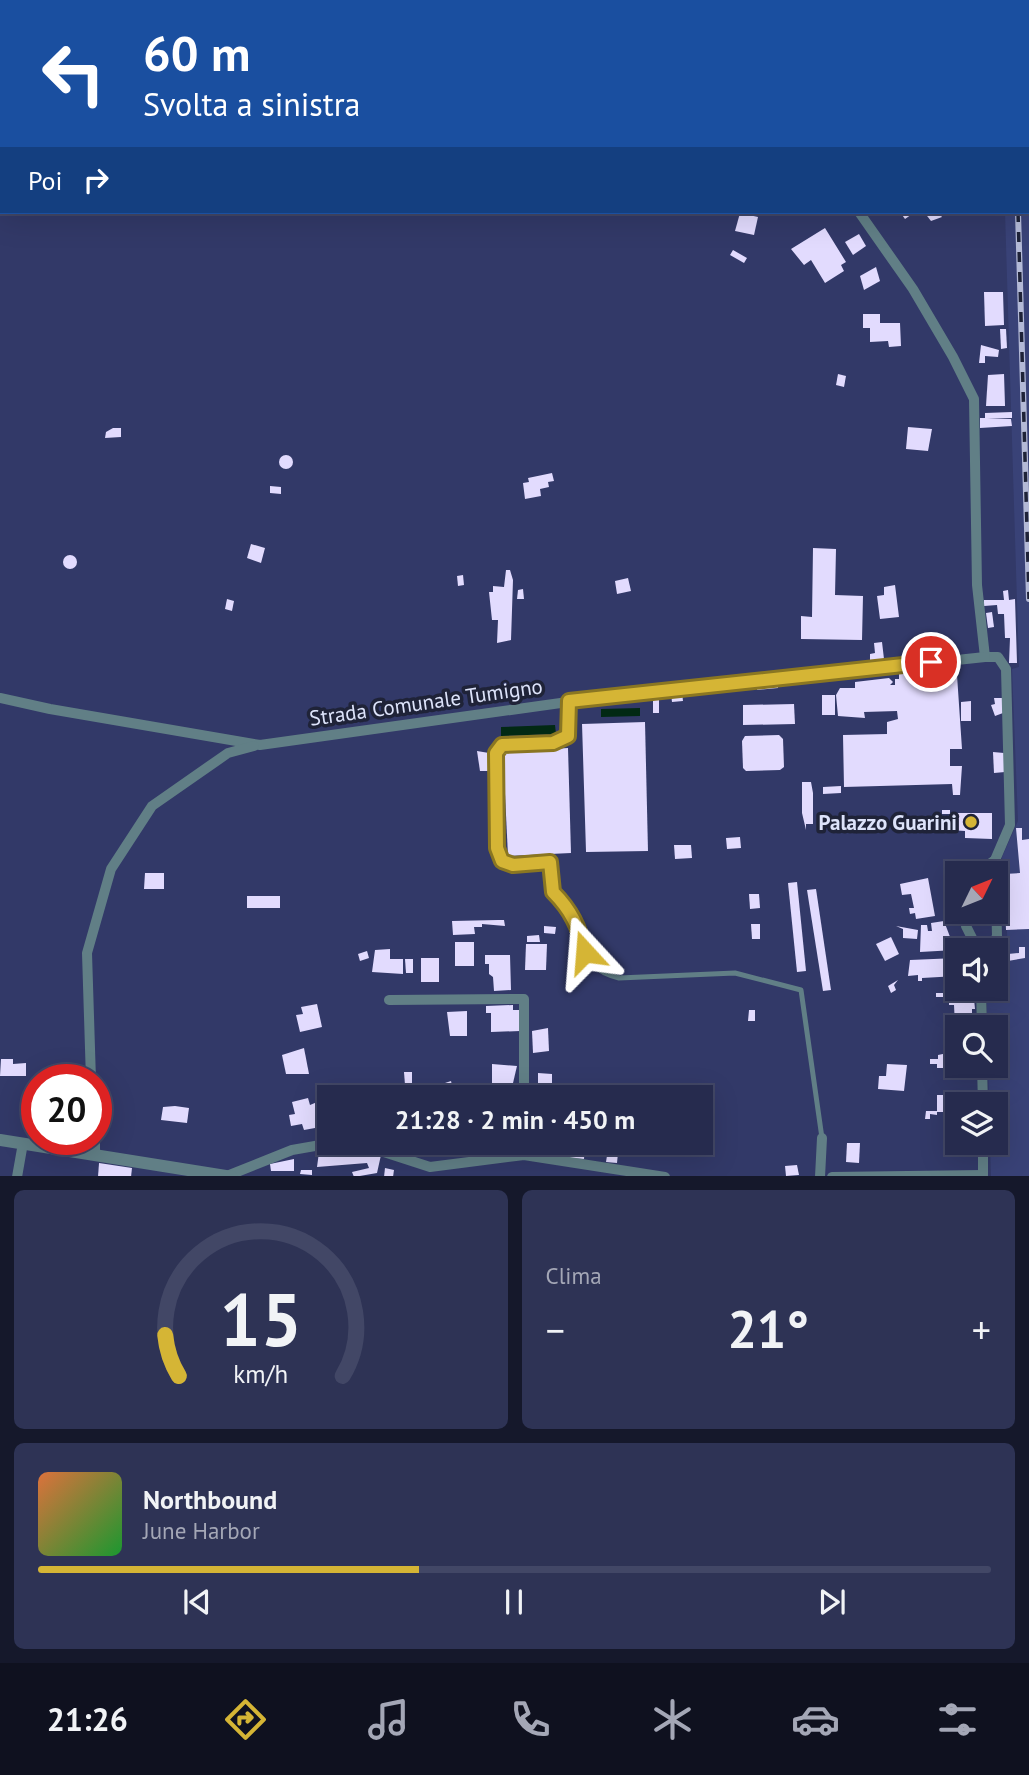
<!DOCTYPE html>
<html lang="it">
<head>
<meta charset="utf-8">
<style>
	:root { --surface:#262b4e; --page:#2e3355; --text:#f1f3f6; --muted:#a4a7b6; --line:#424766; --accent:#d5b535 }
	body { margin:0; font-family:"PT Sans",sans-serif; background:var(--page); color:var(--text); height:100vh; display:flex; flex-direction:column; font-size:26px; white-space:nowrap }
	* { box-sizing:border-box; margin:0 }
	p { font-size:23px; color:var(--muted) }
	.icon { flex:none; width:38px; height:38px; fill:none; stroke:currentColor; stroke-width:2; stroke-linecap:round; stroke-linejoin:round }
	.map { position:relative; height:1176px; overflow:hidden }
	.drawer { display:flex; flex-direction:column; gap:14px; padding:14px; background:#15182b; flex:1 }
	.drawer>* { flex:none }
	.top-card { position:absolute; left:0px; top:0px; width:1029px; height:214px; box-shadow:0 7px 28px #0002,0 0 0 2px var(--line); background:#1a4fa0; color:#fff; overflow:hidden }
	.needle { width:46px; rotate:47deg }
	.tools { position:absolute; left:945px; top:861px; display:grid; gap:14px }
	.tools a { display:grid; place-items:center; width:63px; height:63px; border-radius:0px; background:var(--surface); box-shadow:0 7px 28px #0002,0 0 0 2px var(--line); font-size:35px }
	.speed { position:absolute; left:21px; top:1064px; display:flex; gap:14px; font-size:35px; font-weight:700; text-align:center }
	.speed>* { display:grid; place-content:center; width:91px; height:91px; border-radius:50%; background:var(--surface); box-shadow:0 7px 28px #0002,0 0 0 2px var(--line); line-height:1 }
	.speed .limit { border:10px solid #d22; background:#fff; color:#111 }
	.pin { position:absolute; display:grid; place-items:center; width:60px; height:60px; color:#fff; margin:-30px; border:4px solid #fff; border-radius:50%; box-shadow:0 2px 7px #0007 }
	.me { position:absolute; width:77px; margin:-38px; rotate:341deg; stroke-linejoin:round; filter:drop-shadow(0 0 5px #0008) }
	.turn { display:flex; align-items:center; gap:24px; height:147px; padding:0 28px; font-size:32px }
	.turn .icon { width:91px; height:91px; stroke-width:2.5 }
	.turn b { display:block; font-size:49px; line-height:60px }
	.then { display:flex; align-items:center; height:66px; padding:0 28px; background:#0003; gap:14px; font-size:26px }
	.big { font-size:52px; font-weight:800; line-height:1.1 }
	.drawer .tile { flex:1; display:flex; flex-direction:column; justify-content:center; gap:10px; min-width:0; padding:0 24px; border-radius:10px; background:var(--page) }
	.drawer .dial { align-items:center; gap:0 }
	.dial svg { height:182px; overflow:visible; fill:none; stroke:var(--line); stroke-width:7; stroke-linecap:round; text-anchor:middle }
	.dial text { fill:var(--text); stroke:none }
	.song { display:flex; align-items:center; gap:21px }
	.cover { width:84px; height:84px; border-radius:10px; background:linear-gradient(135deg,hsl(20 70% 55%),hsl(130 70% 35%)) }
	.played { height:7px; border-radius:4px; background:linear-gradient(90deg,var(--accent) 40%,var(--line) 40%) }
	.keys { display:flex; justify-content:space-around; direction:ltr }
	.heat { display:flex; justify-content:space-between; align-items:center; font-size:38px; direction:ltr }
	.drawer .tiles { flex:1; display:grid; gap:14px; grid-template-columns:1fr 1fr }
	.tile:last-child { grid-column:span 2 }
	.trip { position:absolute; left:317px; top:1085px; width:396px; height:70px; border-radius:0px; background:var(--surface); box-shadow:0 7px 28px #0002,0 0 0 2px var(--line); font-weight:800; line-height:70px; text-align:center }
	.dock { display:flex; height:112px; justify-content:space-around; align-items:center; background:#0f111f; color:var(--muted) }
	.dock .icon { width:49px; height:49px }
	.dock .on { color:var(--accent) }
	.dock b { font-size:32px; color:var(--text) }
	.map>svg:first-child { display:block }
	.built { fill:#394277 }
	.water { fill:#022914 }
	.building { fill:#e2dbfe }
	.lines { fill:none; stroke-linecap:round; stroke-linejoin:round }
	.service { stroke:#617f86; stroke-width:5 }
	.minor { stroke:#617f86; stroke-width:10 }
	.tertiary { stroke:#617f86; stroke-width:12 }
	.rail-casing { stroke:#b3b9d6; stroke-width:6 }
	.rail { stroke:#1f2338; stroke-width:3.5; stroke-dasharray:10; stroke-linecap:butt }
	.route-casing { stroke:#8a7622; stroke-width:18 }
	.route { stroke:#d5b535; stroke-width:12 }
	.poi-dot { fill:#d5b535; stroke:#1f2338; stroke-width:2.5 }
	.labels { text-anchor:middle; dominant-baseline:central; stroke-width:7; stroke-linejoin:round; paint-order:stroke }
	.street-label { font-size:21px; fill:#dde3fa; stroke:#1f2338 }
	.poi-label { font-size:21px; font-weight:bold; fill:#dde3fa; stroke:#1f2338; text-anchor:end }
</style>
</head>
<body>
<div class="map">
<svg width="1029" height="1177" viewBox="0 0 1029 1177">
	<rect width="100%" height="100%" fill="#323968"/>
	<path class="built" d="M1000,0h29v1176h-38l-1,-33h6v-39h-7l-1,-38h8v-39h-9v-38h9v-24l13,-2 -7,-106 16,-36 -6,-152 7,-2 -14,-455h22v-210z"/>
	<g class="water">
		<path d="M640,708v8l-39,1v-8z"/>
		<path d="M555,725l1,9 -55,2v-9z"/>
	</g>
	<g class="building">
		<path d="M900,212h15l-10,7z"/>
		<path d="M924,212h14l4,5 -11,4z"/>
		<path d="M740,213l18,4 -4,18 -19,-4z"/>
		<path d="M825,228l21,34 -5,3 3,6 -19,12 -14,-23 -7,5 -13,-16z"/>
		<path d="M859,234l7,12 -13,9 -8,-13z"/>
		<path d="M733,250l14,8 -3,5 -14,-8z"/>
		<path d="M876,267l4,14 -16,9 -4,-14z"/>
		<path d="M984,292h19l1,33 -19,1z"/>
		<path d="M863,314h17v9h20l1,23 -12,1 -1,-6 -18,1v-14h-7z"/>
		<path d="M1000,329h6l1,19 -6,1z"/>
		<path d="M981,345l18,5 -1,7 -13,-1v7h-6z"/>
		<path d="M838,374l8,2 -2,11 -8,-2z"/>
		<path d="M1004,374l1,32h-19l2,-31z"/>
		<path d="M1012,412v6h-25l24,1 1,7 -32,2v-10h5v-5z"/>
		<path d="M908,427l24,2 -4,22 -22,-2z"/>
		<path d="M113,428h8v9l-16,1 1,-6z"/>
		<circle cx="286" cy="462" r="7"/>
		<path d="M552,473l2,8 -6,1 1,5 -9,2 1,7 -16,3 -2,-16 6,-1 -1,-4z"/>
		<path d="M270,486l11,1v7l-11,-1z"/>
		<path d="M251,544l14,4 -4,15 -14,-5z"/>
		<path d="M813,548l23,1 -1,46 28,1 -1,44 -61,-1v-23l11,1z"/>
		<circle cx="70" cy="562" r="7"/>
		<path d="M506,570h4l3,10 -2,60 -14,3 1,-23h-6l-3,-28h4v-6l11,1z"/>
		<path d="M463,575l1,10 -6,1 -1,-10z"/>
		<path d="M628,578l3,13 -14,3 -2,-13z"/>
		<path d="M895,585l4,32 -19,2 -3,-23 7,-1v-8z"/>
		<path d="M523,589l1,10h-7l1,-9z"/>
		<path d="M1008,590l1,10 6,-1 2,64h-8l1,-25h-5l-1,-24h-6l-1,-9 -13,1v-6h20l-1,-9z"/>
		<path d="M227,599l7,2 -2,10 -7,-2z"/>
		<path d="M992,612l2,15 -6,1 -2,-15z"/>
		<path d="M882,642l2,17 -14,2v-7l5,-1 -1,-10z"/>
		<path d="M899,669h13v9l45,-3 5,74h-12v17h12l-2,29h-7l-1,-11 -108,3 -1,-52 44,-1v-12l11,-3 -1,-8 -33,1 1,6 -27,-2 -2,-21 4,-7h15v-6l34,-4 4,4 -3,3h5v-6h4z"/>
		<path d="M778,682v6l-21,2v-6z"/>
		<path d="M682,692l1,9 -11,1 -1,-9z"/>
		<rect x="822" y="695" width="13" height="20"/>
		<path d="M994,698h8l1,15 -8,3 -4,-11 4,-1z"/>
		<rect x="653" y="700" width="6" height="13"/>
		<path d="M971,701v20h-10v-19z"/>
		<path d="M794,704l1,20 -52,1v-20z"/>
		<path d="M645,722l3,129 -62,1 -4,-128z"/>
		<path d="M779,735l4,4 1,28 -4,3 -34,1 -3,-3 -1,-27 3,-5z"/>
		<path d="M568,748l3,105 -63,3 -5,-104z"/>
		<path d="M477,751l12,2v18h-9z"/>
		<path d="M993,752l11,1 1,19 -11,1z"/>
		<path d="M802,782h9l2,11v31h-7v6l-4,-17z"/>
		<path d="M841,786v7l-18,1v-7z"/>
		<path d="M942,810h8v3h42v26l-27,-1v-7l-16,-1 1,-16h-8z"/>
		<path d="M1016,828h6v12l7,-1v90l-23,1 -2,-56 16,-1z"/>
		<path d="M740,837l1,11 -14,1 -1,-11z"/>
		<path d="M674,845h17l1,13 -17,1z"/>
		<path d="M145,873h19v16h-20z"/>
		<path d="M928,878l7,38 -19,3 -1,-6 -5,1 -1,-6h5l-3,-14 -9,1 -2,-11z"/>
		<path d="M797,882l9,89 -9,1 -9,-89z"/>
		<path d="M816,889l15,101 -8,1 -16,-101z"/>
		<path d="M749,894h10l1,14 -10,1z"/>
		<rect x="247" y="896" width="33" height="12"/>
		<path d="M498,920h6l1,6 -23,-2v3h-8l1,7 -22,1 -1,-14z"/>
		<path d="M944,921l11,29 -35,2 1,-27h6l1,6h4l-1,-8z"/>
		<path d="M751,924h9v15h-8z"/>
		<path d="M544,926l12,1 -1,7 -11,-1z"/>
		<path d="M896,926l22,4 -1,9 -14,-1v-9z"/>
		<path d="M539,935l1,7h-13v-6z"/>
		<path d="M891,937l8,17 -14,7 -9,-17z"/>
		<rect x="455" y="942" width="19" height="24"/>
		<path d="M526,944h21l-1,26h-21z"/>
		<path d="M1019,947h6v11l-17,3v-7l11,-1z"/>
		<path d="M390,949v10h13v15l-31,-2 3,-22z"/>
		<path d="M367,951l2,7 -9,3 -2,-7z"/>
		<path d="M485,955h25l1,35 -17,1 -1,-14 -4,-3v-10h-4z"/>
		<rect x="421" y="958" width="18" height="24"/>
		<path d="M957,958v18l-35,2v3h-4v-6l-10,1 2,-16z"/>
		<path d="M405,959h8v14h-7z"/>
		<path d="M898,980l-4,5 2,5 -5,3 -3,-7z"/>
		<path d="M954,989h19l2,20h-3v18h-15v11l-8,-6 6,-7 -1,-20h-5v-8h-13v-4h18z"/>
		<path d="M317,1004l5,23 -22,5 -4,-17 7,-1 -2,-7z"/>
		<path d="M513,1005v5h6l1,21 -29,1v-19h-5v-7z"/>
		<path d="M749,1010h6v11h-7z"/>
		<path d="M467,1011v25h-17l-3,-24z"/>
		<path d="M548,1028l1,23 -16,2 -1,-22z"/>
		<path d="M304,1048l5,26h-23l-4,-19z"/>
		<path d="M957,1051l-4,17h-16v-4h-7v-5h8v-4z"/>
		<path d="M1,1059h12v5l13,-1v13h-26z"/>
		<path d="M492,1064l25,2 -4,17 -21,1z"/>
		<path d="M887,1064l20,1 -3,26 -26,-2 1,-13h7z"/>
		<path d="M404,1072h8v12l-7,1z"/>
		<path d="M538,1073l14,1v13h-14z"/>
		<path d="M451,1081l2,9 -8,3 -3,-9z"/>
		<path d="M96,1085h3l1,13h-4z"/>
		<rect x="558" y="1086" width="5" height="11"/>
		<path d="M370,1088l25,2v7h-26z"/>
		<rect x="937" y="1095" width="18" height="17"/>
		<path d="M329,1097v34l-12,3 -2,-6 -11,2 -2,-6 -11,2 -2,-11 6,-1 -3,-12 16,-4 2,7z"/>
		<path d="M964,1098l11,1 -1,5h-11z"/>
		<path d="M175,1106l14,2 -2,15 -26,-3 2,-13z"/>
		<path d="M926,1111h11v4l-7,-1v5h-5z"/>
		<path d="M425,1143h21l1,14h-22z"/>
		<path d="M565,1143l20,2 -1,14 -16,-1v-5h-4z"/>
		<path d="M609,1143h17l-2,11 -6,-1 -1,10 -11,-1z"/>
		<path d="M847,1143h13l-1,20 -13,-1z"/>
		<path d="M358,1150l23,5 -4,18 -23,4 -2,-5 17,-4 -2,-5 -50,4 2,-15z"/>
		<path d="M294,1159v12h-23l-1,-7z"/>
		<path d="M99,1163l33,5 -1,9h-33z"/>
		<path d="M797,1165l2,10 -13,1 -1,-10z"/>
		<path d="M385,1168l9,2 -1,7h-9z"/>
		<path d="M301,1170h11v5l-12,-1z"/>
	</g>
	<g class="lines">
		<path class="service" d="M569,701l-1,35 -15,7 -52,2 -5,8 1,94 5,14 11,4 37,-3 3,30c11,11 20,22 26,37 12,28 6,40 40,49l116,-5 66,17 21,148"/>
		<g class="minor">
			<path d="M842,0v2"/>
			<path d="M20,2l2,-2"/>
			<path d="M0,36l2,-4"/>
			<path d="M859,212l54,77 40,68 21,42 3,186 8,72h13l8,12 4,156 -15,35v13"/>
			<path d="M0,698l50,11 210,36 322,-45 403,-43"/>
			<path d="M977,873l18,-13"/>
			<path d="M966,912v14l12,24"/>
			<path d="M986,950l11,-13 -1,-45"/>
			<path d="M981,989l1,38"/>
			<path d="M389,1000l135,-1v98"/>
			<path d="M982,1066l1,38"/>
			<path d="M91,1080l-4,-127 24,-84 41,-63 76,-53 26,-7"/>
			<path d="M95,1139v16"/>
			<path d="M356,1143l74,24 94,-12 141,22"/>
			<path d="M983,1143v34"/>
			<path d="M524,1155v-12"/>
			<path d="M227,1176l65,-26 40,-7"/>
			<path d="M17,1177l6,-34"/>
			<path d="M820,1177l2,-39"/>
			<path d="M832,1177l151,-2"/>
		</g>
		<path class="tertiary" d="M0,1140l232,37"/>
		<defs>
			<g id="rail">
				<path d="M1011,0v2"/>
				<path d="M1018,212l11,387"/>
			</g>
		</defs>
		<use href="#rail" class="rail-casing"/>
		<use href="#rail" class="rail"/>
	</g>
	<g class="lines">
		<defs>
			<path id="route" d="M585,952c-6,-25 -14,-42 -32,-60l-3,-30 -37,3 -11,-4 -5,-13 -1,-95 6,-8 51,-2 15,-7 1,-35 362,-39"/>
		</defs>
		<use href="#route" class="route-casing"/>
		<use href="#route" class="route"/>
	</g>
	<circle class="poi-dot" cx="971" cy="822" r="7"/>
	<g class="labels">
		<g class="street-label">
			<text transform="translate(426 702) rotate(-8)">Strada Comunale Tumigno</text>
		</g>
		<g class="poi-label">
			<text x="957" y="822">Palazzo Guarini</text>
		</g>
	</g>
</svg>
<div class="tools">
<a><svg class="needle" viewBox="-14 -14 28 28"><path d="M0-13l5 13h-10z" fill="#e53935"/><path d="M0 13l5-13h-10z" fill="#a4a7b6"/></svg></a>
<a><svg class="icon" aria-label="sound" viewBox="0 0 24 24"><path d="M4 9h4l5-4v14l-5-4H4zM17 9q2 3 0 6"/></svg></a>
<a><svg class="icon" aria-label="search" viewBox="0 0 24 24"><circle cx="10" cy="10" r="6"/><path d="M15 15l6 6"/></svg></a>
<a><svg class="icon" aria-label="layers" viewBox="0 0 24 24"><path d="M12 4l9 5-9 5-9-5zM3 14l9 5 9-5"/></svg></a>
</div>
<div class="speed"><div class="limit">20</div></div>
<div class="pin" style="left:931px;top:662px;background:#d93025"><svg class="icon" aria-label="arrive" viewBox="0 0 24 24"><path d="M6 21V4h12l-3 4 3 4H6"/></svg></div>
<svg class="me" style="left:585px;top:952px" viewBox="-20 -20 40 40"><path d="M0-17L14 15 0 8-14 15z" fill="#d5b535" stroke="#fff" stroke-width="4"/></svg>
<div class="trip">21:28 · 2 min · 450 m</div>
<div class="top-card">
<div class="turn"><svg class="icon" aria-label="left" viewBox="0 0 24 24"><path d="M17 20v-9H6M10 6l-5 5 5 5"/></svg><div><b>60 m</b>Svolta a sinistra</div></div>
<div class="then">Poi<svg class="icon" aria-label="right" viewBox="0 0 24 24"><path d="M7 20v-9h11M14 6l5 5-5 5"/></svg></div>
</div>
</div>
<section class="drawer">
<div class="tiles">
<div class="tile dial"><svg viewBox="0 0 100 80">
<path d="M14 69A42 42 0 1 1 86 69"/>
<path d="M14 69A42 42 0 0 1 8 51" stroke="#d5b535"/>
<text x="50" y="56" font-size="32" font-weight="700">15</text>
<text x="50" y="72" font-size="11">km/h</text>
</svg></div>
<div class="tile"><p>Clima</p>
<div class="heat"><a>−</a><b class="big">21°</b><a>+</a></div>
</div>
<div class="tile">
<div class="song"><i class="cover"></i><div><b>Northbound</b><p>June Harbor</p></div></div>
<div class="played"></div>
<div class="keys"><svg class="icon" aria-label="previous" viewBox="0 0 24 24"><path d="M18 5L8 12l10 7zM5 5v14"/></svg><svg class="icon" aria-label="pause" viewBox="0 0 24 24"><path d="M8 5v14M16 5v14"/></svg><svg class="icon" aria-label="next" viewBox="0 0 24 24"><path d="M6 5l10 7-10 7zM19 5v14"/></svg></div>
</div>
</div>
</section>
<nav class="dock">
<b>21:26</b>
<svg class="icon on" aria-label="directions" viewBox="0 0 24 24"><path d="M12 3l9 9-9 9-9-9zM9 14v-3h6M13 9l2 2-2 2"/></svg>
<svg class="icon" aria-label="music" viewBox="0 0 24 24"><path d="M9 18V5l10-2v13"/><circle cx="6" cy="18" r="3"/><circle cx="16" cy="16" r="3"/></svg>
<svg class="icon" aria-label="phone" viewBox="0 0 24 24"><path d="M5 4h4l2 5-3 2q2 4 5 5l2-3 5 2v4C11 20 4 13 5 4z"/></svg>
<svg class="icon" aria-label="climate" viewBox="0 0 24 24"><path d="M12 3v18M4 7l16 10M4 17L20 7"/></svg>
<svg class="icon" aria-label="car" viewBox="0 0 24 24"><path d="M5 17H2v-5l4-1 3-4h7l3 4 3 1v5h-3M9 17h6M6 11h13"/><circle cx="7" cy="17" r="2"/><circle cx="17" cy="17" r="2"/></svg>
<svg class="icon" aria-label="filters" viewBox="0 0 24 24"><path d="M4 7h16M4 17h16"/><circle cx="9" cy="7" r="2"/><circle cx="15" cy="17" r="2"/></svg>
</nav>
</body>
</html>
